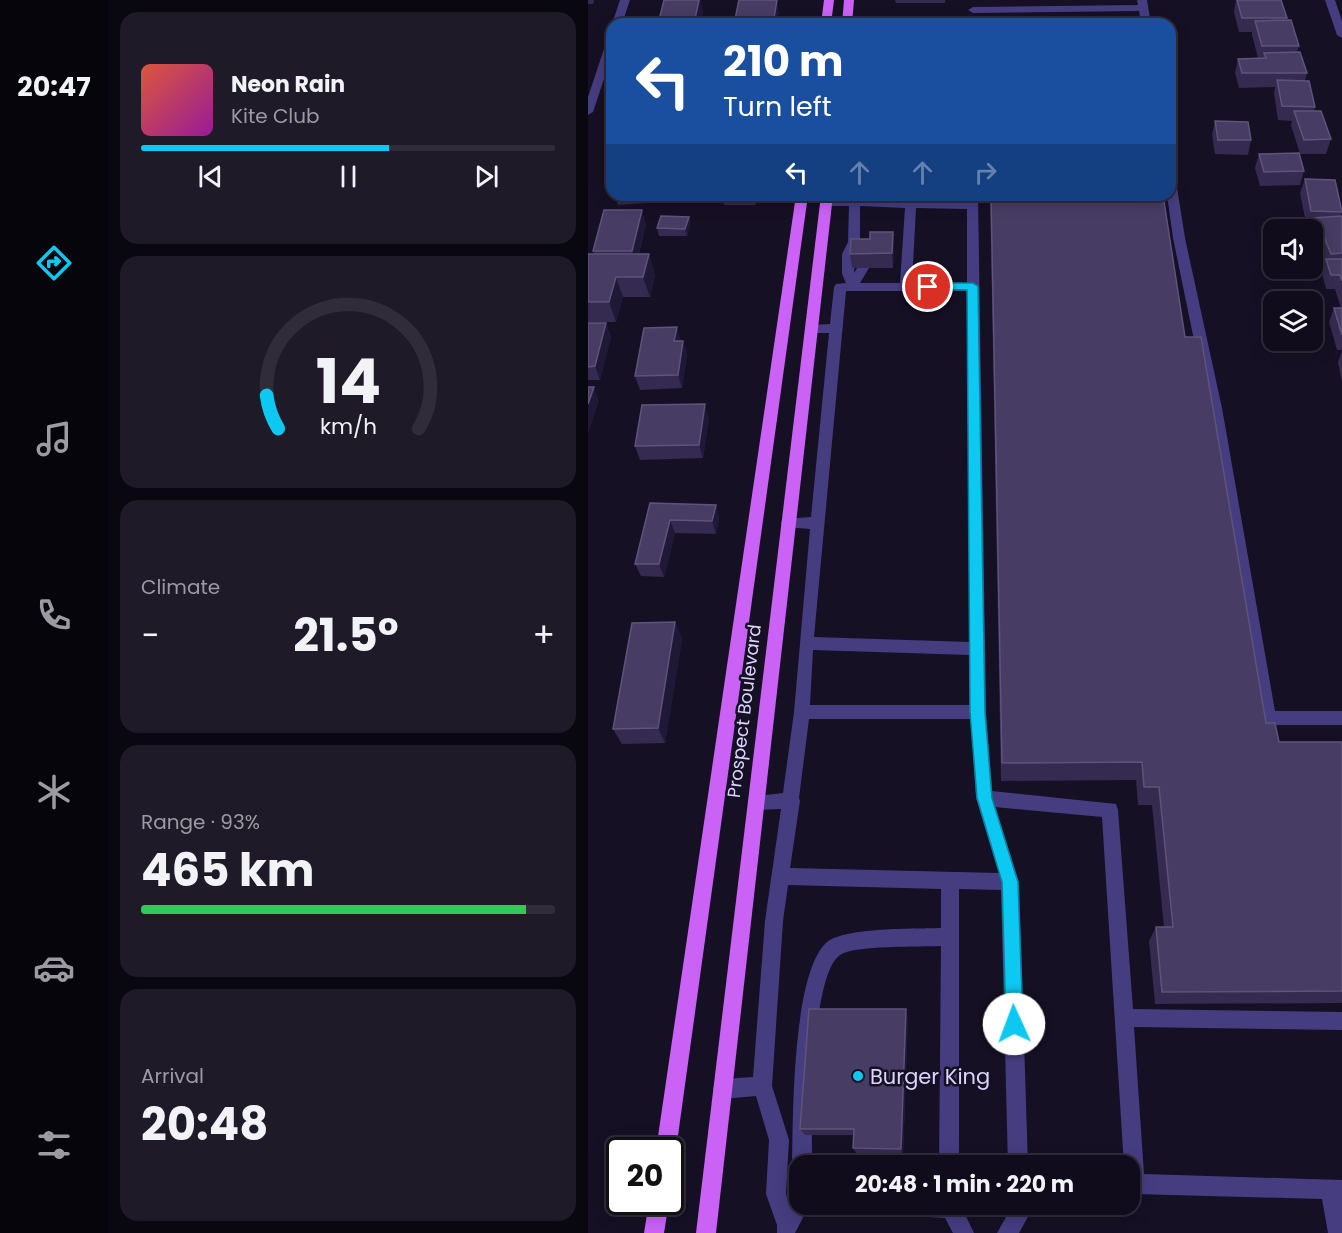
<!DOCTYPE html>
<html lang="en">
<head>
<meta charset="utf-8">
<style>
	:root { --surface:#100c1b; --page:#1e1a28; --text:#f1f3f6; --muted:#9c9ba3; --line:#302c3a; --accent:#0dc8f0 }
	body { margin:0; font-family:Poppins,sans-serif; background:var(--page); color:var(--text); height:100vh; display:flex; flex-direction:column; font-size:22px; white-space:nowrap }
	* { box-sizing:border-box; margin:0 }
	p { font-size:20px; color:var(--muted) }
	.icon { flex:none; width:33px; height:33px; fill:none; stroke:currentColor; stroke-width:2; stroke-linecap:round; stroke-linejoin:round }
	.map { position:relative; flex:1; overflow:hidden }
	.panel { display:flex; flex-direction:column; gap:12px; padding:12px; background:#09070f; width:480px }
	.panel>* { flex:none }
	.banner { position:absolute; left:18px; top:18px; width:570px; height:183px; border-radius:18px; box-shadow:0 3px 15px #0003,0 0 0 2px var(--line); background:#1a4fa0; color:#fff; overflow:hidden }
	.tools { position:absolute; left:675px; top:219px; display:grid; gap:12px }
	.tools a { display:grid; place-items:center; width:60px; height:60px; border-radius:12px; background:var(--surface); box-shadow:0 3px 15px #0003,0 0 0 2px var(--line); font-size:30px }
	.speed { position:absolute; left:18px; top:1137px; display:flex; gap:12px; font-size:30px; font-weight:700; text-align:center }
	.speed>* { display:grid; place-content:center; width:78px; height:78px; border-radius:50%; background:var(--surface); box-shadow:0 3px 15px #0003,0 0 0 2px var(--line); line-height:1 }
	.speed .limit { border:3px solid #111; border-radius:9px; background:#fff; color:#111 }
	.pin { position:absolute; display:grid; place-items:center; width:51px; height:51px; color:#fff; margin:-26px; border:3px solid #fff; border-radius:50%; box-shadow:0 2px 6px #0007 }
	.me { position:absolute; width:66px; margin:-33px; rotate:358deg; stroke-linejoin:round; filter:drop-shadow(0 0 4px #0008) }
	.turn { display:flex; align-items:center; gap:21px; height:126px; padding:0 18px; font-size:27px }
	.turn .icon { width:78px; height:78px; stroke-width:2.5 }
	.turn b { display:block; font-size:42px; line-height:51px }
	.lanes { display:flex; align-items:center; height:57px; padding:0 18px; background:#0003; justify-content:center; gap:30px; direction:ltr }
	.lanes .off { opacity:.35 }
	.big { font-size:45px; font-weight:700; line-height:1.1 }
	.panel .tile { flex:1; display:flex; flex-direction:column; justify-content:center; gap:9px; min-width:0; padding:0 21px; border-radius:18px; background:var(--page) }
	.panel .dial { align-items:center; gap:0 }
	.dial svg { height:156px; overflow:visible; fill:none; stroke:var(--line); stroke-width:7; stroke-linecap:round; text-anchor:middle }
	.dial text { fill:var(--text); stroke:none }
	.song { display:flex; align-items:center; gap:18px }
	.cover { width:72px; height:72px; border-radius:9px; background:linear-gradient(135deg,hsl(10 70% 55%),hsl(300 70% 35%)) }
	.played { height:6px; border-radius:3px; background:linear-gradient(90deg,var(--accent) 60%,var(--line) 60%) }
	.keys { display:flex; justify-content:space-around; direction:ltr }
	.heat { display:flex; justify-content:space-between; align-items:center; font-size:33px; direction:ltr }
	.charge { height:9px; border-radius:4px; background:linear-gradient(90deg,#34c759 93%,var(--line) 0) }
	.trip { position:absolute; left:201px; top:1155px; width:351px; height:60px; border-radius:18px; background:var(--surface); box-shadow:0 3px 15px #0003,0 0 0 2px var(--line); font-weight:700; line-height:60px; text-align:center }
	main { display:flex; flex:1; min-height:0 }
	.tab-bar { display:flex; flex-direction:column; width:108px; justify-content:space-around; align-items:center; background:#06050b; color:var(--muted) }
	.tab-bar .icon { width:42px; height:42px }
	.tab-bar .selected { color:var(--accent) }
	.tab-bar b { font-size:27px; color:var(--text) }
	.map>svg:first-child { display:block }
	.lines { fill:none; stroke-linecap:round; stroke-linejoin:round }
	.minor { fill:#453d80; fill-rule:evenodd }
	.major { fill:#ca62f6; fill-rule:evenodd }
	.wall { fill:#352a50 }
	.shaded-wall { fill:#201837 }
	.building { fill:#473c63; stroke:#5e547b; stroke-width:1.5 }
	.route { fill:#0dc8f0; stroke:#08829c; stroke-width:1.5 }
	.poi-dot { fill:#0dc8f0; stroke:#151024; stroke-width:2 }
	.labels { text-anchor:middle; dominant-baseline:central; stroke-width:5; stroke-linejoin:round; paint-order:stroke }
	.street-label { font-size:18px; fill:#dcd4fd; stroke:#151024 }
	.near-poi-label { font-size:21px; fill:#dcd4fd; stroke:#151024; text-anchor:start }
</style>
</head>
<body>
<main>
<nav class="tab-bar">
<b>20:47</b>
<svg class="icon selected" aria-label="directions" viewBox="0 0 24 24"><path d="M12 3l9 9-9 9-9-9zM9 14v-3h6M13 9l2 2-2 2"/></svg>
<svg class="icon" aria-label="music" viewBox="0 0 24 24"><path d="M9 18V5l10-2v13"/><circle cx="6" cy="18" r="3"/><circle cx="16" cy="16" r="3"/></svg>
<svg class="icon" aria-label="phone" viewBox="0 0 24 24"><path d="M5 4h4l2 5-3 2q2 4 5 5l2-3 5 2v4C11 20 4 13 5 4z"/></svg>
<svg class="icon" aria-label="climate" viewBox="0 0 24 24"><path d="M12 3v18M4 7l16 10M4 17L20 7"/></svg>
<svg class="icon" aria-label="car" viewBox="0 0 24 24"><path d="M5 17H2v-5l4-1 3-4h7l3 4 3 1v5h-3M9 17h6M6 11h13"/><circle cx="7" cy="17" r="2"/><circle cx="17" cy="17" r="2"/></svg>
<svg class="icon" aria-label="filters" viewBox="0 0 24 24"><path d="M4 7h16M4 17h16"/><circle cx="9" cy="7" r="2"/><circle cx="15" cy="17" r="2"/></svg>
</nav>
<section class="panel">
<div class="tile">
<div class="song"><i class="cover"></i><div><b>Neon Rain</b><p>Kite Club</p></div></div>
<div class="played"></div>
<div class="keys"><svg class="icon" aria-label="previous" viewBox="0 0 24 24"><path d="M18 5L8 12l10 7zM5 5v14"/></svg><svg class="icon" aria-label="pause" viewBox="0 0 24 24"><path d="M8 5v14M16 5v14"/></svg><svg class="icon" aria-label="next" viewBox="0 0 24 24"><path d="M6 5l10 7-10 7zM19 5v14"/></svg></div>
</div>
<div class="tile dial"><svg viewBox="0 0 100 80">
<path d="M14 69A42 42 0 1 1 86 69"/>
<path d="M14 69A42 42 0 0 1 8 52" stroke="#0dc8f0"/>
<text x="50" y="56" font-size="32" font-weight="700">14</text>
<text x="50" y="72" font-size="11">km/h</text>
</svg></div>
<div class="tile"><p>Climate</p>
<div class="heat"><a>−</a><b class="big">21.5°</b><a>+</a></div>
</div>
<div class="tile"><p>Range · 93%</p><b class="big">465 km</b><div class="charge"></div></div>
<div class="tile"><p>Arrival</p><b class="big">20:48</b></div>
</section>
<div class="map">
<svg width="754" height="1233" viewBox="0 0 754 1233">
	<rect width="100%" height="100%" fill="#151024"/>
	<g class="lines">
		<g class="minor">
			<path d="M32,0h10l-8,24h-10z"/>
			<path d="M549,0h10l4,24h-10l-2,-13 -166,2 -5,-3 5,-3 165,-2z"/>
			<path d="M737,0h10l7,21v17l-5,-3z"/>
			<path d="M333,21h49l5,3h-59z"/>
			<path d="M24,37v18l-19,57 -5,3v-18l19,-57z"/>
			<path d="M582,178l6,3 9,57 37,170 53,303h67v14h-74l-6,-2 -2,-5 -52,-310 -35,-170 -6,-43h3z"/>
			<path d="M261,195h12v4l105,3v-7h12l8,517 6,79 124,13 2,6 15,199 209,3v18l-208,-3 10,147 198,6v53h-14l-6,-34 -187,-5 -5,-2v-26h-6l-22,-349 -107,-10 24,75 9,284h-20l-7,-276 -42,-1v277h-20l2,-220c-20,1 -87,-1 -101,9 -30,21 -28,172 -28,211h-12v9l-5,-2 -3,-7c1,-48 0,-193 35,-224 18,-15 90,-13 114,-14v-39l-153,-4 -5,36 -11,165 17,54 -3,54 3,9 4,-6 7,-3v10h10l-15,29h-18v-8l-11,-31 3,-54 -13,-44 -33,3 -7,-3 -3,-7 3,-7 7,-3 30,-2 12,-156 16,-112 -25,1 -6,-3 -2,-5 2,-5 33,-4 11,-81 16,-183 -27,-2 -2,-4 2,-4 28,-2 18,-184h-18l-6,-4 6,-4 19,-1 4,-37 2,-3 10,-1 -4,-9v-20l6,-12 1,-36h-23l-6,-4 6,-4 23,1zM272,206l45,2 -5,75h-40l9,-15 -6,-4 -4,1 -5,8 2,-23 3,6 4,1 6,-4 -2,-6 -7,-6zM328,208l51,1v74h-55zM258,291h121l3,351 -156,-5zM225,650l157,5v50h-160zM221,719h162l5,79 23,75 -209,-5 10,-67 -1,-3z"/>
			<path d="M283,1204h89l14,29h-21l-8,-15 -64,-4 -7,-3z"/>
			<path d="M422,1204h20v9l-11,20h-22l13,-23z"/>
		</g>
		<g class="major">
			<path d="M236,0h10l-3,24h-10z"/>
			<path d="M256,0h10l-2,24h-10z"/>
			<path d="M208,195h12l-132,955 -6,8v-8h-14z"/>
			<path d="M233,195h12l-117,1038h-20z"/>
			<path d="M61,1202h20l-5,31h-20z"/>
		</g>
	</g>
	<g class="wall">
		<path d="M0,0h6l-1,4h-5z"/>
		<path d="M76,0h36l3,12 -3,12h-40l-1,-4z"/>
		<path d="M307,0h50v3h-49z"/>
		<path d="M648,0h45l6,18 -1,2 13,26 -2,6 10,21 -2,7 10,27 -1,4 17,28 -5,15h-26l-9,-29 1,-4 -14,-1 -4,-26 1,-7 -36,1 -4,-15 3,-14 20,-1 -6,-23v-3h-13l-5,-20z"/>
		<path d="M627,121l36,19 -3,15 -33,-1 -3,-19z"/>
		<path d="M671,154l45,17 -4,14 -40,1 -5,-18z"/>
		<path d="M717,179l37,32 -1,5h1v134h-5l-8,-28 5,-14h7l-6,-19h-9l-4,-16 3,-8 -7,-17h-6v-18h-17l3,-11 7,-1 -5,-25z"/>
		<path d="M27,195h32l-1,8 -28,2z"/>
		<path d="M402,195h173l22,142 81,386 13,19h63v261l-187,1 -6,-63 7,-14h8l-12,-122h-14l-2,-25 -135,1z"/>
		<path d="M135,197l34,1 -2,7h-31z"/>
		<path d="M101,217l1,7 -3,12h-28l-2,-8z"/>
		<path d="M58,224l-7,30h10l6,21 -5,22h-27l-7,25h-28v-68h6l-1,-3z"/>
		<path d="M305,232l1,14 -1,22h-41l-2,-14 20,-15z"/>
		<path d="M0,323h18l5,14 -11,43h-12z"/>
		<path d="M93,341h2l4,14 -5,33 -42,2 -5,-14z"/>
		<path d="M754,351v31l-4,-20z"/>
		<path d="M121,418l-6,40 -63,2 -5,-14z"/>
		<path d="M62,503l66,2 3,13 -3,16 -41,-1 -11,44 -23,-1 -6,-12z"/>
		<path d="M87,622l7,17 -17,104 -43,1 -9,-15z"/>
		<path d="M320,1018l-5,137 -46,-1 -4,-6 1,-13h-49l-5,-6z"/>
	</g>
	<g class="shaded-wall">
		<path d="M111,0h1l3,12 -3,12h-4l-1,-5z"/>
		<path d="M189,0l2,12 -2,12h-4z"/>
		<path d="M55,195h4l-1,8z"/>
		<path d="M167,195h1l1,3 -2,7z"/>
		<path d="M54,210l4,14 -10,41 -4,-14z"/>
		<path d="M101,217l1,7 -3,12 -2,-7z"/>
		<path d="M305,232l1,14 -1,22 -1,-15z"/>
		<path d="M61,254l6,21 -5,22 -7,-20z"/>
		<path d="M28,277l7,20 -7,25 -7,-20z"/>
		<path d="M18,323l5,14 -11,43 -5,-14z"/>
		<path d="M89,327l4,14 -2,14 -5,-14z"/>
		<path d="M95,341l4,14 -5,33 -4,-13z"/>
		<path d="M6,387l5,14 -11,33v-30z"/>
		<path d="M117,404l4,14 -6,40 -4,-13z"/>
		<path d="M128,505l3,13 -3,16 -4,-13z"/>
		<path d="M82,520l5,13 -11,44 -5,-13z"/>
		<path d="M87,622l7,17 -17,104 -7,-15z"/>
		<path d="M318,1009l2,9 -5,137 -2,-6z"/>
	</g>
	<g class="building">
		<path d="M76,0h35l-4,19 -36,1z"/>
		<path d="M151,0h38l-4,24h-39z"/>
		<path d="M649,0h44l6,18h-45z"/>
		<path d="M703,20l8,26h-37l-7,-25z"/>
		<path d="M712,52l7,21h-65l-4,-14 28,-1 -2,-5z"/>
		<path d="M689,80l32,1 6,26 -33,-1z"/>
		<path d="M706,111h27l10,28 -27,1z"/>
		<path d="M627,121l33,1 3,18h-33z"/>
		<path d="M711,153l5,18 -40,1 -5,-18z"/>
		<path d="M717,179l30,1 7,32 -31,-1z"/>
		<path d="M135,195h32l-1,3 -31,-1z"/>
		<path d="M403,195h172l22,142h16l65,386h9l4,19h63v249l-180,1 -6,-65h17l-14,-140h-15l-2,-25 -140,1z"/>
		<path d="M16,210h38l-10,41h-39z"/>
		<path d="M73,216l28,1 -4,12 -28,-1z"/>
		<path d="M754,216v37l-11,1 -8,-20h-11v-4h-10l-4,-11z"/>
		<path d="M282,232h23l-1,21 -42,1 1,-15h19z"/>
		<path d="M0,254h61l-6,23h-27l-7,25h-21z"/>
		<path d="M738,259h16v22l-2,-6h-9z"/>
		<path d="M746,308h8v27z"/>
		<path d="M0,323h18l-11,43 -7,1z"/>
		<path d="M89,327l-3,14h9l-5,34 -43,1 9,-48z"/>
		<path d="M0,387h6l-6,17z"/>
		<path d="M117,404l-6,41 -64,1 7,-41z"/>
		<path d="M62,503l66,2 -4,16 -42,-1 -11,44h-24z"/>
		<path d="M87,622l-17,106 -45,1 19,-106z"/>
		<path d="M221,1009h97l-5,140 -48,-1 1,-19h-54z"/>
	</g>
	<path class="route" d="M340,283h45l5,3 7,426 7,86 26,84 5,142 -3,6 -6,2 -6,-2 -2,-6 -4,-142 -25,-84 -7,-86 -3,-422 -43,-1 -1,-2z"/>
	<circle class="poi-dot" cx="270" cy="1076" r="6"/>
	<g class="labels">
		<g class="street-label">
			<text transform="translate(156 711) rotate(-83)">Prospect Boulevard</text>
		</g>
		<g class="near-poi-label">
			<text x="282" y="1076">Burger King</text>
		</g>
	</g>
</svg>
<div class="tools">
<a><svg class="icon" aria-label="sound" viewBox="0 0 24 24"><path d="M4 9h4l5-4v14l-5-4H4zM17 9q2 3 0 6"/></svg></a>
<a><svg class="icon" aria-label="layers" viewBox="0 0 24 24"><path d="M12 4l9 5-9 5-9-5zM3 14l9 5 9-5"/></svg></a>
</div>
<div class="speed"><div class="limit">20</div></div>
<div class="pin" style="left:340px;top:287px;background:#d93025"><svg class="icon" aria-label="arrive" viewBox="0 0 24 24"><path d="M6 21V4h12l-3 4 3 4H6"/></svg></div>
<svg class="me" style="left:426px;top:1024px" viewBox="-20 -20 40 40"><circle r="19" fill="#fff"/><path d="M0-13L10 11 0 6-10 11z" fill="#0dc8f0"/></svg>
<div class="trip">20:48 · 1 min · 220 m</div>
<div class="banner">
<div class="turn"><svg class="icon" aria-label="left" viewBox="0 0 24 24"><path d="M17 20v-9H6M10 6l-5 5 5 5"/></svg><div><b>210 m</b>Turn left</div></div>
<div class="lanes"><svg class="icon" aria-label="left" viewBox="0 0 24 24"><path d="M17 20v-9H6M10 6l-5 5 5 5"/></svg><svg class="icon off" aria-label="ahead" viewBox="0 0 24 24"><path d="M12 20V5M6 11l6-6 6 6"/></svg><svg class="icon off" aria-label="ahead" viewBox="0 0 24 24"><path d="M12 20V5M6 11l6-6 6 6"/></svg><svg class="icon off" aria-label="right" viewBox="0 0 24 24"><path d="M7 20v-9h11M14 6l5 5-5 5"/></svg></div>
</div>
</div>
</main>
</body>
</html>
